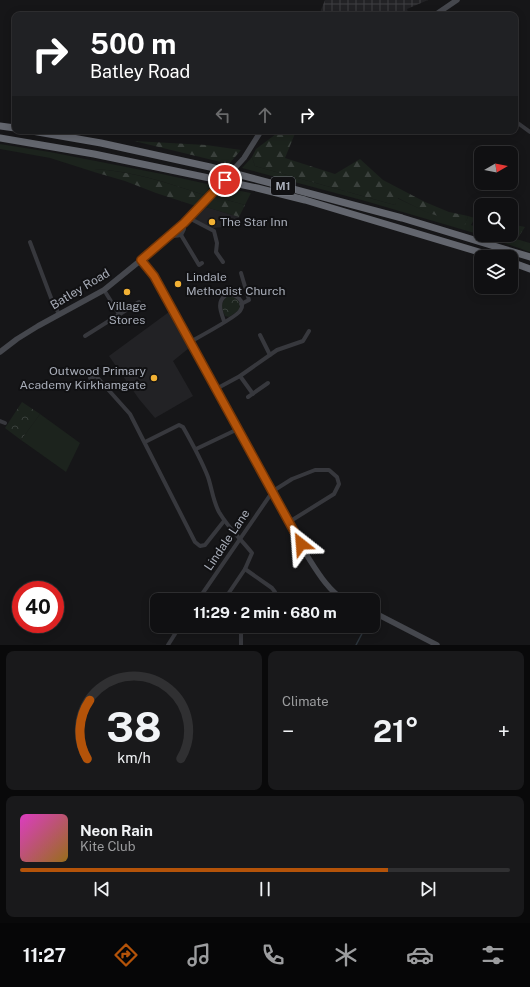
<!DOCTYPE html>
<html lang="en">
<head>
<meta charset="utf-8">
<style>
	:root { --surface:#101012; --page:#19191b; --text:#f1f3f6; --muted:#9c9d9f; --line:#303032; --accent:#b45309 }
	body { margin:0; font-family:"Public Sans",sans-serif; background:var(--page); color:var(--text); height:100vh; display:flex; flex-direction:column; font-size:15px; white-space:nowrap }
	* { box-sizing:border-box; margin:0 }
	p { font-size:13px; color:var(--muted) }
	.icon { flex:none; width:22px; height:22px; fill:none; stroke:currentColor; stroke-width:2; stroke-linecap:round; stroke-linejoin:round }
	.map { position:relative; height:645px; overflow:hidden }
	.sheet { display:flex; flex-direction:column; gap:6px; padding:6px; background:#09090a; flex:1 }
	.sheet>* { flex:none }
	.banner { position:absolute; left:12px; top:12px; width:506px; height:122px; border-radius:8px; box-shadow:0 2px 10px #0003,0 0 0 1px var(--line); background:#202124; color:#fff; overflow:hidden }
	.needle { width:26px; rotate:81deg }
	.tools { position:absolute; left:474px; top:146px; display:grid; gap:8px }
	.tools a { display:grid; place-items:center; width:44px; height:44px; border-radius:8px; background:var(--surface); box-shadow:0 2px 10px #0003,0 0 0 1px var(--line); font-size:20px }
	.speed { position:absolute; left:12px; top:581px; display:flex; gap:8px; font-size:20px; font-weight:700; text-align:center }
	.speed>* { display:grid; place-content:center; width:52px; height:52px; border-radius:50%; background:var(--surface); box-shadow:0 2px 10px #0003,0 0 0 1px var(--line); line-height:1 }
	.speed .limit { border:6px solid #d22; background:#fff; color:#111 }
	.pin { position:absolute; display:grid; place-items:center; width:34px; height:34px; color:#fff; margin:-17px; border:2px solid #fff; border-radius:50%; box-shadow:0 1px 4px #0007 }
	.me { position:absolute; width:44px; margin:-22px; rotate:332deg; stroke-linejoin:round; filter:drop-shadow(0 0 3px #0008) }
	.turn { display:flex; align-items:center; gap:14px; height:84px; padding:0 12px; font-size:18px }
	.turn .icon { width:52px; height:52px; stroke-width:2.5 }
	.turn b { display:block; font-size:28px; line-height:34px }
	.lanes { display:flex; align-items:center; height:38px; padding:0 12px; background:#0003; justify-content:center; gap:20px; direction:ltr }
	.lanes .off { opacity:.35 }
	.big { font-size:30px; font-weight:700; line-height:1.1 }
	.sheet .card { flex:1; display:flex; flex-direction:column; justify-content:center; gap:6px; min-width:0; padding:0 14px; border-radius:8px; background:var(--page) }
	.sheet .dial { align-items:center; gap:0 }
	.dial svg { height:104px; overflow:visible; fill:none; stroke:var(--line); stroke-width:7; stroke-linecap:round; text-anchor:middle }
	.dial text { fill:var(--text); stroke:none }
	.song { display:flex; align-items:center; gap:12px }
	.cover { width:48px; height:48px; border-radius:6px; background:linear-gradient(135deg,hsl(310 70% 55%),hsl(40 70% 35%)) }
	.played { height:4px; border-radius:2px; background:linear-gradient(90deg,var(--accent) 75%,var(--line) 75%) }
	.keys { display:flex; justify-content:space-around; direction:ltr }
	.heat { display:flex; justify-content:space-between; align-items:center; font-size:22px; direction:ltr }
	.sheet .tiles { flex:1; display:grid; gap:6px; grid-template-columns:1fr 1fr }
	.card:last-child { grid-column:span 2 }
	.trip { position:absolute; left:150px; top:593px; width:230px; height:40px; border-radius:8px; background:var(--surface); box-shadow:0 2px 10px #0003,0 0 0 1px var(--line); font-weight:700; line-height:40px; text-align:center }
	.tab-bar { display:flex; height:64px; justify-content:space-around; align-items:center; background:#060607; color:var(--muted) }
	.tab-bar .icon { width:28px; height:28px }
	.tab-bar .active { color:var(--accent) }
	.tab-bar b { font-size:18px; color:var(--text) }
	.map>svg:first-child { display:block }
	.built { fill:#222225 }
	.industrial { fill:url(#industrial-grid) }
	.green { fill:#1c231d }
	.forest { fill:url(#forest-firs) }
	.park { fill:url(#park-crowns) }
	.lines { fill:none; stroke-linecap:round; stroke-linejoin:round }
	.stream { stroke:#2c353c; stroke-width:1.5 }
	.street { stroke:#37383d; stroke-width:4 }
	.secondary { stroke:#45474d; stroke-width:5.5 }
	.highway { stroke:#63666e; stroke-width:7 }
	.route-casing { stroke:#753606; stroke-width:10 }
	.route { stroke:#b45309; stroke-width:7 }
	.poi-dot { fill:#f2b134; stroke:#111113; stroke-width:1.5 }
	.labels { text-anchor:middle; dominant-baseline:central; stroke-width:4; stroke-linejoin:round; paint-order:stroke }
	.shield { fill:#111113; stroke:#7b7e86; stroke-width:1 }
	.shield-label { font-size:11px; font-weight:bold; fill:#a8adb8 }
	.poi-label { font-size:12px; fill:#a8adb8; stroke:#111113; text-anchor:start }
	.street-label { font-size:12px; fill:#a8adb8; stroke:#111113 }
</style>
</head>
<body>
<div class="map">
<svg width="530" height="645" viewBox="0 0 530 645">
	<defs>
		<pattern id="industrial-grid" width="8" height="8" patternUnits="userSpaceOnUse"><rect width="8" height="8" fill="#222225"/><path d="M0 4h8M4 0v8" fill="none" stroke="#3f3f43"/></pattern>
		<pattern id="forest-firs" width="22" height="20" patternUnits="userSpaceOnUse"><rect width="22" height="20" fill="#1c231d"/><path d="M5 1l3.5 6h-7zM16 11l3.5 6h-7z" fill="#3a403c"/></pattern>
		<pattern id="park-crowns" width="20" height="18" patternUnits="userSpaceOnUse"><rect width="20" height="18" fill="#1c231d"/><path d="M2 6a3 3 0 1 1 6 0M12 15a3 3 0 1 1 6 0" fill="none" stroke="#3a403c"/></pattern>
	</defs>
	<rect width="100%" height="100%" fill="#161618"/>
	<g class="built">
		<path d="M206,207l33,10 -3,9 -9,-4 -4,5 -10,1 -21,-9z"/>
		<path d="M169,312l20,36 -16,13 20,35 -38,22 -16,-19 -30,-43z"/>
	</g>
	<path class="industrial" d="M325,0h103l-21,9 2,6h-90z"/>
	<g class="green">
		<path d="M0,144l50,8 112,22 50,11 -8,10c-36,-12 -71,-24 -109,-26l-1,3 -44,-14 -50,-9z"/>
		<path d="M252,157l3,9 140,39 2,-7 30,14 38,12 3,-8 7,2 -4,7 10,3v7l-116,-34 -123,-33z"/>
		<path d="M226,188l25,5 -6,12 -29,-8z"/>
		<path d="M481,235h22l27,8v9z"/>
		<path d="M40,414l40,29 -14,29 -45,-32z"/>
	</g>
	<g class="forest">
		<path d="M280,131h16l-11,27 50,16 25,-15 23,21 42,22 24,10 19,4 -3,9 -39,-13 -28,-14 -3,7 -140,-39 -3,-9 4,-8z"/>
		<path d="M134,141l72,4 35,5 -12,14z"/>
		<path d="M94,169c38,2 74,14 110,26l-8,11 -40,-13 -31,-12 -31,-9z"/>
		<path d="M216,197l29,8 -6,12 -33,-10z"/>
		<path d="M511,224l14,3 -8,12 -14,-4h8z"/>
	</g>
	<g class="park">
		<path d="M228,296c8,-1 14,6 11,14l-10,7 -4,-1c-4,-9 -5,-13 3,-20z"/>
		<path d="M22,402l18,12 -19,26 -16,-12z"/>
	</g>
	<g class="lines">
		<g class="stream">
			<path d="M373,617h1"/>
			<path d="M356,645l10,-19"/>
		</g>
		<g class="street">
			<path d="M515,121l15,11"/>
			<path d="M189,218l25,13 3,12 -1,9 7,10"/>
			<path d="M170,235l4,1 7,-1 3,-6v-6"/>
			<path d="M181,235l18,30 3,-2"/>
			<path d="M30,242l23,61 6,11"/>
			<path d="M241,273l8,27 -8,4"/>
			<path d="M104,290l15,24"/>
			<path d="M260,335l10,20"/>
			<path d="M85,336l54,-34"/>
			<path d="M190,342c9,-5 46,-25 50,-31 7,-10 -5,-18 -14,-16 -10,7 -5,17 -2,26"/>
			<path d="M96,376l34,38 65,128 5,4 5,-1 19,-24"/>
			<path d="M240,376l13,18"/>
			<path d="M90,378l6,-2 1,-6"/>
			<path d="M216,389l24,-13 37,-26 26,-9 6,-10"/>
			<path d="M248,397l20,-14"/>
			<path d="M0,421l5,2"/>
			<path d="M145,442l34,-17 4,2c9,16 18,32 25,50 4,12 5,24 11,35 10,17 21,26 33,41l-7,16 -21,31"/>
			<path d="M196,449l42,-20"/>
			<path d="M245,569l27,19 3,4 -3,8"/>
			<path d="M198,600l75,-109 19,-12 23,-9h14l8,7 2,7 -5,10 -45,28"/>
			<path d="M237,626l4,5 12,-5"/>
			<path d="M168,645l12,-19"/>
			<path d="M241,645v-14"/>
		</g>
		<g class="secondary">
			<path d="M435,15l22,-15"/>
			<path d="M141,260l13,16 152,278c11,17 21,35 38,46"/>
			<path d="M0,352l17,-13 21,-13 66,-36 37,-30 43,-37 21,-22 39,-43 17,-27"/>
			<path d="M373,612l64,33"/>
		</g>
		<g class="highway">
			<path d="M0,126l15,2"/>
			<path d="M32,131l69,12 109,24 192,51 128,39"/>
			<path d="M0,138l94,16 163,34 48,12 191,57"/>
			<path d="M511,262l19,7"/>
		</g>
	</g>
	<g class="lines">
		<defs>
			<path id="route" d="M225,180l-41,43 -43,37 13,16 147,268"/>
		</defs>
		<use href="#route" class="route-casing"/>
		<use href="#route" class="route"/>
	</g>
	<g class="poi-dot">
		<circle cx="212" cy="222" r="4"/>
		<circle cx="178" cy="284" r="4"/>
		<circle cx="127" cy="292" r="4"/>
		<circle cx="154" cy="378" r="4"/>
	</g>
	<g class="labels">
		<rect class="shield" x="271" y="177" width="24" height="18" rx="3"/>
		<g class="shield-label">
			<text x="283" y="186">M1</text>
		</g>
		<g class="poi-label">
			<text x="220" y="222">The Star Inn</text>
			<text x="186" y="277">Lindale<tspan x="186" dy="14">Methodist Church</tspan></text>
			<text x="127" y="306" text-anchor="middle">Village<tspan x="127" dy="14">Stores</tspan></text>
			<text x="146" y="371" text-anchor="end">Outwood Primary<tspan x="146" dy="14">Academy Kirkhamgate</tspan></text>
		</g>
		<g class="street-label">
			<text transform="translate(80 289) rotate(-31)">Batley Road</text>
			<text transform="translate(227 540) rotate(-56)">Lindale Lane</text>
		</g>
	</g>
</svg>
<div class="tools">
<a><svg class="needle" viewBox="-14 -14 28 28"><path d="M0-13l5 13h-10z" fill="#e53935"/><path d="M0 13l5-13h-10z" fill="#9c9d9f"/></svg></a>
<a><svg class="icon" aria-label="search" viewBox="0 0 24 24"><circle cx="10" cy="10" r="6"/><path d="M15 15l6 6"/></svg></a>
<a><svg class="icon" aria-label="layers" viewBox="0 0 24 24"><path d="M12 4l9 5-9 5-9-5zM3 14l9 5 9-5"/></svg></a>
</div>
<div class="speed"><div class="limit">40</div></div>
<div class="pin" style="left:225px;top:180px;background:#d93025"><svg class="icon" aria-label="arrive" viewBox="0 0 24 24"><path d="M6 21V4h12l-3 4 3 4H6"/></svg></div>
<svg class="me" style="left:301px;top:544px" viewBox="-20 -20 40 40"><path d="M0-17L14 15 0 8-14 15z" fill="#b45309" stroke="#fff" stroke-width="4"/></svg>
<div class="trip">11:29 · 2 min · 680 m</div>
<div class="banner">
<div class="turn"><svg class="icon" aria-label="right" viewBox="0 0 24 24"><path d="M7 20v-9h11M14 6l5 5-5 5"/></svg><div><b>500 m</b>Batley Road</div></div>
<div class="lanes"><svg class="icon off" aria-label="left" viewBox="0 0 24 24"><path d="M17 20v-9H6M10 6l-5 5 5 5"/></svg><svg class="icon off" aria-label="ahead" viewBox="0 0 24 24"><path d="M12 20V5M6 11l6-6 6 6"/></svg><svg class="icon" aria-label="right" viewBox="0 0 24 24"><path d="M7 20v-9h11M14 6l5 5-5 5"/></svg></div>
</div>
</div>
<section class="sheet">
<div class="tiles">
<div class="card dial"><svg viewBox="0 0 100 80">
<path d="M14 69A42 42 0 1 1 86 69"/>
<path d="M14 69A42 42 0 0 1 16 24" stroke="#b45309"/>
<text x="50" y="56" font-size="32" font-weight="700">38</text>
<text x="50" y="72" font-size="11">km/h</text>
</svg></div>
<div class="card"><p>Climate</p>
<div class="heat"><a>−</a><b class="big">21°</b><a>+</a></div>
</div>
<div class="card">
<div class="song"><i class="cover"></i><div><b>Neon Rain</b><p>Kite Club</p></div></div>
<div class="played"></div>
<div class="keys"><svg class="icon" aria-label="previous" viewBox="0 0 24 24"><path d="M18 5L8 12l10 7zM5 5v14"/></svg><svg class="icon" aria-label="pause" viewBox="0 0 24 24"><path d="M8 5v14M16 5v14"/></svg><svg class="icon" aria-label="next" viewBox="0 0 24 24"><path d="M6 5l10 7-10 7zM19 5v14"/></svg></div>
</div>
</div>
</section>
<nav class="tab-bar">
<b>11:27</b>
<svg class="icon active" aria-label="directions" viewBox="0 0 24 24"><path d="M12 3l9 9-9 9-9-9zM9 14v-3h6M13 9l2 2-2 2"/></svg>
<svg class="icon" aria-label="music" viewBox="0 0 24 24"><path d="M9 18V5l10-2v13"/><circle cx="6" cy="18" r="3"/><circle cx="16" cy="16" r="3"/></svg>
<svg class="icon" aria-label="phone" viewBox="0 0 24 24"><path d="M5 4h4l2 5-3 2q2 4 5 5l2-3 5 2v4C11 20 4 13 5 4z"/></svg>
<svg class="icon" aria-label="climate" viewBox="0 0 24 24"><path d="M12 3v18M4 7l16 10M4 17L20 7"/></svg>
<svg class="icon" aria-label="car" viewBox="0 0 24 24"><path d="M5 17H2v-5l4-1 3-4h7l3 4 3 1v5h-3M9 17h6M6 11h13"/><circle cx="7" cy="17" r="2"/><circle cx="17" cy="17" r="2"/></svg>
<svg class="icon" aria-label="filters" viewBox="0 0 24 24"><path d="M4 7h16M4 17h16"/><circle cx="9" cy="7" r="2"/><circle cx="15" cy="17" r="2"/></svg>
</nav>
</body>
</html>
